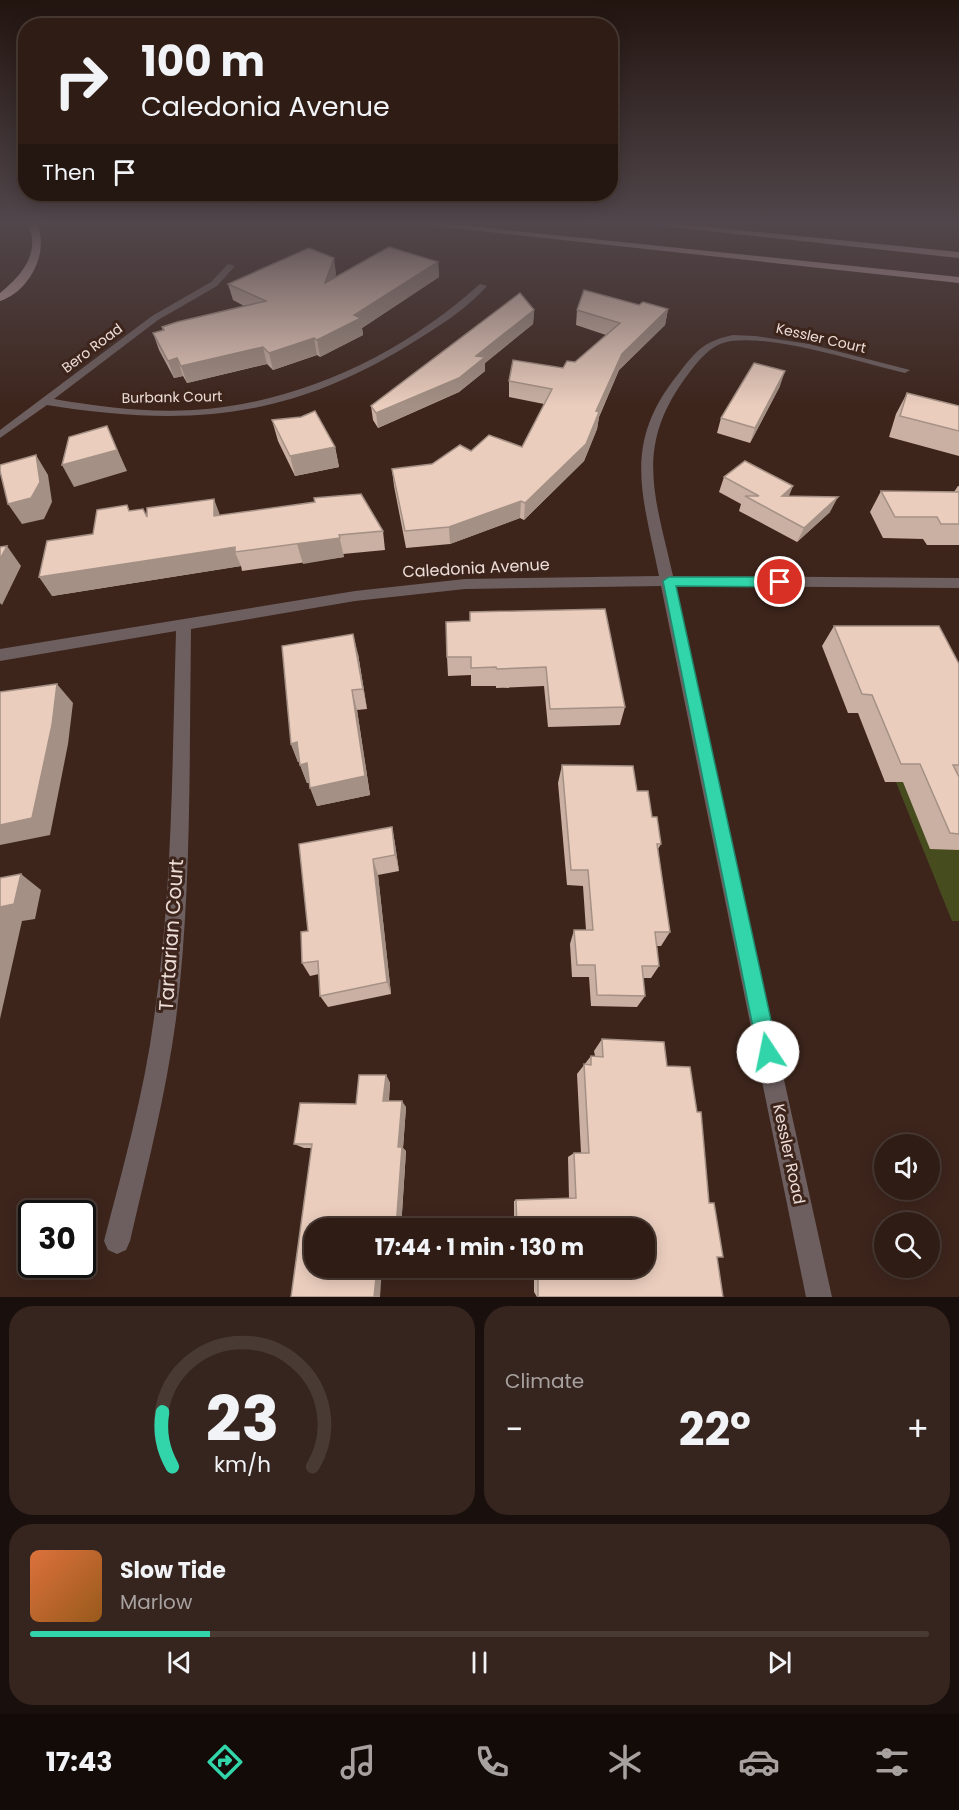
<!DOCTYPE html>
<html lang="en">
<head>
<meta charset="utf-8">
<style>
	:root { --surface:#2e1c15; --page:#36251e; --text:#f1f3f6; --muted:#a7a1a0; --line:#493a34; --accent:#32d4a9 }
	body { margin:0; font-family:Poppins,sans-serif; background:var(--page); color:var(--text); height:100vh; display:flex; flex-direction:column; font-size:22px; white-space:nowrap }
	* { box-sizing:border-box; margin:0 }
	p { font-size:20px; color:var(--muted) }
	.icon { flex:none; width:33px; height:33px; fill:none; stroke:currentColor; stroke-width:2; stroke-linecap:round; stroke-linejoin:round }
	.map { position:relative; height:1297px; overflow:hidden }
	.details { display:flex; flex-direction:column; gap:9px; padding:9px; background:#190f0c; flex:1 }
	.details>* { flex:none }
	.guide { position:absolute; left:18px; top:18px; width:600px; height:183px; border-radius:24px; box-shadow:0 3px 15px #0003,0 0 0 2px var(--line); background:#2e1c15; color:var(--text); overflow:hidden }
	.controls { position:absolute; left:874px; top:1134px; display:grid; gap:12px }
	.controls a { display:grid; place-items:center; width:66px; height:66px; border-radius:50%; background:var(--surface); box-shadow:0 3px 15px #0003,0 0 0 2px var(--line); font-size:30px }
	.speed { position:absolute; left:18px; top:1200px; display:flex; gap:12px; font-size:30px; font-weight:700; text-align:center }
	.speed>* { display:grid; place-content:center; width:78px; height:78px; border-radius:50%; background:var(--surface); box-shadow:0 3px 15px #0003,0 0 0 2px var(--line); line-height:1 }
	.speed .limit { border:3px solid #111; border-radius:9px; background:#fff; color:#111 }
	.pin { position:absolute; display:grid; place-items:center; width:51px; height:51px; color:#fff; margin:-26px; border:3px solid #fff; border-radius:50%; box-shadow:0 2px 6px #0007 }
	.me { position:absolute; width:66px; margin:-33px; rotate:349deg; stroke-linejoin:round; filter:drop-shadow(0 0 4px #0008) }
	.turn { display:flex; align-items:center; gap:21px; height:126px; padding:0 24px; font-size:27px }
	.turn .icon { width:78px; height:78px; stroke-width:2.5 }
	.turn b { display:block; font-size:42px; line-height:51px }
	.then { display:flex; align-items:center; height:57px; padding:0 24px; background:#0003; gap:12px; font-size:22px }
	.big { font-size:45px; font-weight:700; line-height:1.1 }
	.details .widget { flex:1; display:flex; flex-direction:column; justify-content:center; gap:9px; min-width:0; padding:0 21px; border-radius:24px; background:var(--page) }
	.details .dial { align-items:center; gap:0 }
	.dial svg { height:156px; overflow:visible; fill:none; stroke:var(--line); stroke-width:7; stroke-linecap:round; text-anchor:middle }
	.dial text { fill:var(--text); stroke:none }
	.song { display:flex; align-items:center; gap:18px }
	.cover { width:72px; height:72px; border-radius:9px; background:linear-gradient(135deg,hsl(20 70% 55%),hsl(30 70% 35%)) }
	.played { height:6px; border-radius:3px; background:linear-gradient(90deg,var(--accent) 20%,var(--line) 20%) }
	.keys { display:flex; justify-content:space-around; direction:ltr }
	.heat { display:flex; justify-content:space-between; align-items:center; font-size:33px; direction:ltr }
	.details .tiles { flex:1; display:grid; gap:9px; grid-template-columns:1fr 1fr }
	.widget:last-child { grid-column:span 2 }
	.trip { position:absolute; left:304px; top:1218px; width:351px; height:60px; border-radius:24px; background:var(--surface); box-shadow:0 3px 15px #0003,0 0 0 2px var(--line); font-weight:700; line-height:60px; text-align:center }
	.tabs { display:flex; height:96px; justify-content:space-around; align-items:center; background:#120b08; color:var(--muted) }
	.tabs .icon { width:42px; height:42px }
	.tabs .on { color:var(--accent) }
	.tabs b { font-size:27px; color:var(--text) }
	.map>svg:first-child { display:block }
	.green { fill:#474c1f }
	.lines { fill:none; stroke-linecap:round; stroke-linejoin:round }
	.minor { fill:#6d5f5f; fill-rule:evenodd }
	.motorway { fill:#c6a5a4; fill-rule:evenodd }
	.wall { fill:#c9b0a3 }
	.shaded-wall { fill:#a49084 }
	.building { fill:#eacdbd; stroke:#a49084; stroke-width:1.5 }
	.route { fill:#32d4a9; stroke:#208a6e; stroke-width:1.5 }
	.labels { text-anchor:middle; dominant-baseline:central; stroke-width:6; stroke-linejoin:round; paint-order:stroke }
	.far-street-label { font-size:14px; fill:#edddd7; stroke:#3d251c }
	.street-label { font-size:16px; fill:#edddd7; stroke:#3d251c }
	.near-street-label { font-size:20px; fill:#edddd7; stroke:#3d251c }
</style>
</head>
<body>
<div class="map">
<svg width="959" height="1297" viewBox="0 0 959 1297">
	<rect width="100%" height="100%" fill="#3d251c"/>
	<path class="green" d="M896,782h63v139h-7z"/>
	<g class="lines">
		<g class="minor">
			<path d="M228,264l7,2 -18,20 -59,34 -104,79c46,8 93,14 140,11 106,-7 207,-55 286,-126l7,2c-21,24 -52,43 -80,60 -122,74 -222,81 -360,59l-47,33v-8l152,-114 59,-34z"/>
			<path d="M733,335l22,1 54,8 101,26 -5,3c-46,-11 -129,-38 -174,-32 -20,3 -31,18 -42,32 -56,73 -34,122 -16,203l286,2v10l-284,-2 157,711h-26l-145,-711 -196,3 -110,12 -164,28c-2,130 1,261 -15,390 -10,75 -29,149 -46,222l-4,9 -9,4 -9,-4 -4,-9c19,-74 40,-147 50,-223 19,-128 18,-258 22,-387l-176,30v-12l355,-58 110,-12 194,-3c-16,-81 -38,-132 20,-203 17,-22 25,-32 54,-38z"/>
		</g>
		<g class="motorway">
			<path d="M28,224h9c13,28 -8,68 -37,77v-8c22,-18 41,-40 28,-69z"/>
			<path d="M415,224h34l510,53v6z"/>
			<path d="M644,224h36l279,28v6z"/>
		</g>
	</g>
	<g class="wall">
		<path d="M438,262l1,15 -77,51 1,7 -43,22 -3,-2 -44,15 -6,-6 -80,19 -4,-7 -9,2 -15,-28 -6,-17 10,-2 -1,-4 82,-21 -11,-6 -5,-16 108,-11 -1,4z"/>
		<path d="M639,305l29,4 -3,16 -46,45 -20,47 -2,12 -13,32 -60,59 -4,-2 -70,26 -44,4 -12,-62 -2,-17 40,-5 39,-13 51,-4 22,-43 -35,-7v-16l54,-13 12,-6 31,-27 -30,-10 1,-15z"/>
		<path d="M534,310l-1,14 -48,39v8l-26,21 -81,36 -5,-8 -2,-14z"/>
		<path d="M780,386l-30,57 -33,-10 4,-15z"/>
		<path d="M907,393l52,13v50l-70,-19 7,-23z"/>
		<path d="M272,420l63,27 4,20 -44,9 -17,-35z"/>
		<path d="M724,477l65,19 41,16 -33,30 -58,-31 2,-7 -22,-12z"/>
		<path d="M958,486h1v59h-32l-4,-6 -40,-1 -13,-26 11,-21 73,1z"/>
		<path d="M130,511l17,6 73,-1 163,15 2,19 -42,4 1,3 -102,14 -1,-5 -189,30 41,-62z"/>
		<path d="M470,621l155,86 -5,18 -72,2 -4,-41 -48,2v-2h-25v-11l-23,1 -1,-19z"/>
		<path d="M834,626l125,38v186l-29,-1 -27,-67h-18l-27,-69h-10l-26,-67z"/>
		<path d="M358,654l9,55 -10,1 13,85 -53,11 -8,-23h-2l-8,-21h-1l-7,-18z"/>
		<path d="M562,765l75,26 15,26 9,27 -3,5 12,83 -9,14h-4l2,20 -8,12h-8l2,18 -8,11 -46,-1 -2,-29h-17l-2,-33 4,-14h12l-3,-44 -16,-1 -9,-102z"/>
		<path d="M392,827l3,17 4,27 -21,4 13,119 -63,13 -8,-11 -1,-22 -9,2 -8,-13 6,-32z"/>
		<path d="M602,1039l65,27 42,137 14,94h-186l-3,-5v-24h111v-40h-131v-27l2,-1 53,-2 -1,-41 6,-4h7l-4,-79 14,-18h4l-1,-5z"/>
		<path d="M386,1075l4,8 -1,18 17,6 -3,41 3,3 -5,77h-86l-3,-80h-8l-10,-4 62,-40z"/>
	</g>
	<g class="shaded-wall">
		<path d="M334,258l2,15 -8,26 -3,-16z"/>
		<path d="M438,262l1,15 -77,51 1,7 -43,22 -3,-17z"/>
		<path d="M668,309l-3,16 -46,45 -20,47 -2,12 -13,32 -60,59 1,-17 97,-149z"/>
		<path d="M534,310l-1,14 -48,39v8l-26,21 -81,36 -2,-15 100,-57z"/>
		<path d="M314,338l3,17 -44,15 -4,-17z"/>
		<path d="M263,347l4,17 -80,19 -6,-17z"/>
		<path d="M177,358l6,18 -9,2 -6,-17z"/>
		<path d="M785,371l-5,15 -30,57 5,-15z"/>
		<path d="M107,426l20,45 -53,16 -12,-22z"/>
		<path d="M335,447l4,20 -44,9 -5,-20z"/>
		<path d="M36,455l12,20 4,27 -8,17 -22,5 -14,-20z"/>
		<path d="M793,486l-6,15 -5,-5z"/>
		<path d="M838,497l-8,15 -33,30 7,-14z"/>
		<path d="M214,499l7,19 -7,-2z"/>
		<path d="M521,501l-1,17 -70,26 -1,-17z"/>
		<path d="M339,535l5,22 -41,7 -6,-20z"/>
		<path d="M7,546l14,20 -19,39 -2,-2v-44z"/>
		<path d="M235,547v5l6,14 -189,30 -13,-19z"/>
		<path d="M353,634l5,20 9,55 -4,-20z"/>
		<path d="M57,684l16,19 -5,41 -18,91 -50,10v-20z"/>
		<path d="M352,690l5,20 13,85 -53,11 -7,-18z"/>
		<path d="M297,742l7,19 -6,1 -7,-18z"/>
		<path d="M307,763l7,19 -7,1 -7,-18z"/>
		<path d="M392,827l3,17 4,27 -4,-16z"/>
		<path d="M373,859l5,16 13,119 -4,-12z"/>
		<path d="M21,874l20,16 -6,29 -13,2 -22,98v-112z"/>
		<path d="M386,1075l4,8 -2,24 -5,-6z"/>
		<path d="M402,1101l4,6 -3,41 3,3 -5,77h-5l2,-81z"/>
		<path d="M377,1268h5l-2,29h-6z"/>
	</g>
	<g class="building">
		<path d="M389,247l49,15 -84,53 7,3 -44,22 -3,-2 -45,15 -6,-6 -82,19 -4,-8 -9,3 -15,-28 11,-3 -2,-3 15,-5 89,-21 -38,-17 81,-36 25,10 -9,25z"/>
		<path d="M584,290l55,15 4,-3 25,7 -46,45 -26,57 3,1 -13,32 -61,59 -4,-2 -72,26 -44,4 -13,-62 40,-5 28,-19 11,6 18,-16 33,12 30,-58 -43,-8 4,-21 50,8 4,-7 8,1 45,-39 -43,-13z"/>
		<path d="M520,293l14,17 -58,46 9,1 -26,21 -83,35 -5,-7z"/>
		<path d="M754,363l31,8 -30,57 -34,-10z"/>
		<path d="M907,393l52,13v25l-59,-15z"/>
		<path d="M315,411l20,36 -45,9 -18,-36 29,-3z"/>
		<path d="M107,426l10,24 -55,15 7,-28z"/>
		<path d="M36,455l4,27 -9,16 -23,6 -8,-33v-6z"/>
		<path d="M745,461l48,25 -11,10 56,1 -34,31 -59,-32h14l-35,-19z"/>
		<path d="M881,491l78,1v32h-18l-4,-7h-42z"/>
		<path d="M361,494l22,37 -44,4 1,3 -105,14v-5l-196,30 8,-36 46,-7 4,-24 30,-5 2,6 14,-2 4,8v-9l67,-9v17l101,-14 -1,-4z"/>
		<path d="M7,546l-7,13v-12z"/>
		<path d="M605,609l20,98 -75,2 -4,-42 -49,2 -1,-2 -25,1v-11h-24l-1,-35 24,-1v-9z"/>
		<path d="M834,626h105l20,38v101h-6l6,12v57l-9,-1 -30,-69h-19l-29,-69 -10,-1z"/>
		<path d="M353,634l10,55 -11,1 13,86 -55,12 -3,-25 -7,2 -3,-23 -6,2 -9,-98z"/>
		<path d="M57,684l-5,41 -20,93 -32,7v-133z"/>
		<path d="M562,765l71,1 4,25h11l4,26h5l4,27h-4l13,88h-15l4,34h-17l3,30 -48,-1 -2,-30h-18l-3,-35h19l-5,-60h-17z"/>
		<path d="M392,827l3,28 -22,4 14,123 -67,14 -2,-35 -16,2 -1,-31 7,-1 -9,-87z"/>
		<path d="M21,874l-7,30 -14,3v-29z"/>
		<path d="M602,1039l62,3 3,24 23,1 7,45h4l8,91h5l9,54h-6l6,40h-185v-29h107v-40h-128l-1,-28 60,-2 -2,-45h15l-5,-89 7,1v-9l12,1z"/>
		<path d="M359,1075h27l-3,26h19l-4,46h4l-6,81h-81v40h62l-3,29h-83l21,-153h-18l6,-41 56,1z"/>
	</g>
	<linearGradient id="sky" x2="0" y2="1"><stop stop-color="#22140f"/><stop offset="0.55" stop-color="#51464b"/><stop offset="1" stop-color="#51464b" stop-opacity="0"/></linearGradient>
	<rect width="959" height="406" fill="url(#sky)"/>
	<path class="route" d="M669,577h111l7,5 -7,5 -104,-1 102,466 -3,7 -7,3 -7,-3 -3,-7 -95,-471z"/>
	<g class="labels">
		<g class="far-street-label">
			<text transform="translate(821 338) rotate(13)">Kessler Court</text>
			<text transform="translate(92 348) rotate(-37)">Bero Road</text>
			<text transform="translate(172 397) rotate(-1)">Burbank Court</text>
		</g>
		<g class="street-label">
			<text transform="translate(476 568) rotate(-3)">Caledonia Avenue</text>
			<text transform="translate(789 1154) rotate(78)">Kessler Road</text>
		</g>
		<g class="near-street-label">
			<text transform="translate(171 935) rotate(-86)">Tartarian Court</text>
		</g>
	</g>
</svg>
<div class="controls">
<a><svg class="icon" aria-label="sound" viewBox="0 0 24 24"><path d="M4 9h4l5-4v14l-5-4H4zM17 9q2 3 0 6"/></svg></a>
<a><svg class="icon" aria-label="search" viewBox="0 0 24 24"><circle cx="10" cy="10" r="6"/><path d="M15 15l6 6"/></svg></a>
</div>
<div class="speed"><div class="limit">30</div></div>
<div class="pin" style="left:780px;top:582px;background:#d93025"><svg class="icon" aria-label="arrive" viewBox="0 0 24 24"><path d="M6 21V4h12l-3 4 3 4H6"/></svg></div>
<svg class="me" style="left:768px;top:1052px" viewBox="-20 -20 40 40"><circle r="19" fill="#fff"/><path d="M0-13L10 11 0 6-10 11z" fill="#32d4a9"/></svg>
<div class="trip">17:44 · 1 min · 130 m</div>
<div class="guide">
<div class="turn"><svg class="icon" aria-label="right" viewBox="0 0 24 24"><path d="M7 20v-9h11M14 6l5 5-5 5"/></svg><div><b>100 m</b>Caledonia Avenue</div></div>
<div class="then">Then<svg class="icon" aria-label="arrive" viewBox="0 0 24 24"><path d="M6 21V4h12l-3 4 3 4H6"/></svg></div>
</div>
</div>
<section class="details">
<div class="tiles">
<div class="widget dial"><svg viewBox="0 0 100 80">
<path d="M14 69A42 42 0 1 1 86 69"/>
<path d="M14 69A42 42 0 0 1 9 41" stroke="#32d4a9"/>
<text x="50" y="56" font-size="32" font-weight="700">23</text>
<text x="50" y="72" font-size="11">km/h</text>
</svg></div>
<div class="widget"><p>Climate</p>
<div class="heat"><a>−</a><b class="big">22°</b><a>+</a></div>
</div>
<div class="widget">
<div class="song"><i class="cover"></i><div><b>Slow Tide</b><p>Marlow</p></div></div>
<div class="played"></div>
<div class="keys"><svg class="icon" aria-label="previous" viewBox="0 0 24 24"><path d="M18 5L8 12l10 7zM5 5v14"/></svg><svg class="icon" aria-label="pause" viewBox="0 0 24 24"><path d="M8 5v14M16 5v14"/></svg><svg class="icon" aria-label="next" viewBox="0 0 24 24"><path d="M6 5l10 7-10 7zM19 5v14"/></svg></div>
</div>
</div>
</section>
<nav class="tabs">
<b>17:43</b>
<svg class="icon on" aria-label="directions" viewBox="0 0 24 24"><path d="M12 3l9 9-9 9-9-9zM9 14v-3h6M13 9l2 2-2 2"/></svg>
<svg class="icon" aria-label="music" viewBox="0 0 24 24"><path d="M9 18V5l10-2v13"/><circle cx="6" cy="18" r="3"/><circle cx="16" cy="16" r="3"/></svg>
<svg class="icon" aria-label="phone" viewBox="0 0 24 24"><path d="M5 4h4l2 5-3 2q2 4 5 5l2-3 5 2v4C11 20 4 13 5 4z"/></svg>
<svg class="icon" aria-label="climate" viewBox="0 0 24 24"><path d="M12 3v18M4 7l16 10M4 17L20 7"/></svg>
<svg class="icon" aria-label="car" viewBox="0 0 24 24"><path d="M5 17H2v-5l4-1 3-4h7l3 4 3 1v5h-3M9 17h6M6 11h13"/><circle cx="7" cy="17" r="2"/><circle cx="17" cy="17" r="2"/></svg>
<svg class="icon" aria-label="filters" viewBox="0 0 24 24"><path d="M4 7h16M4 17h16"/><circle cx="9" cy="7" r="2"/><circle cx="15" cy="17" r="2"/></svg>
</nav>
</body>
</html>
